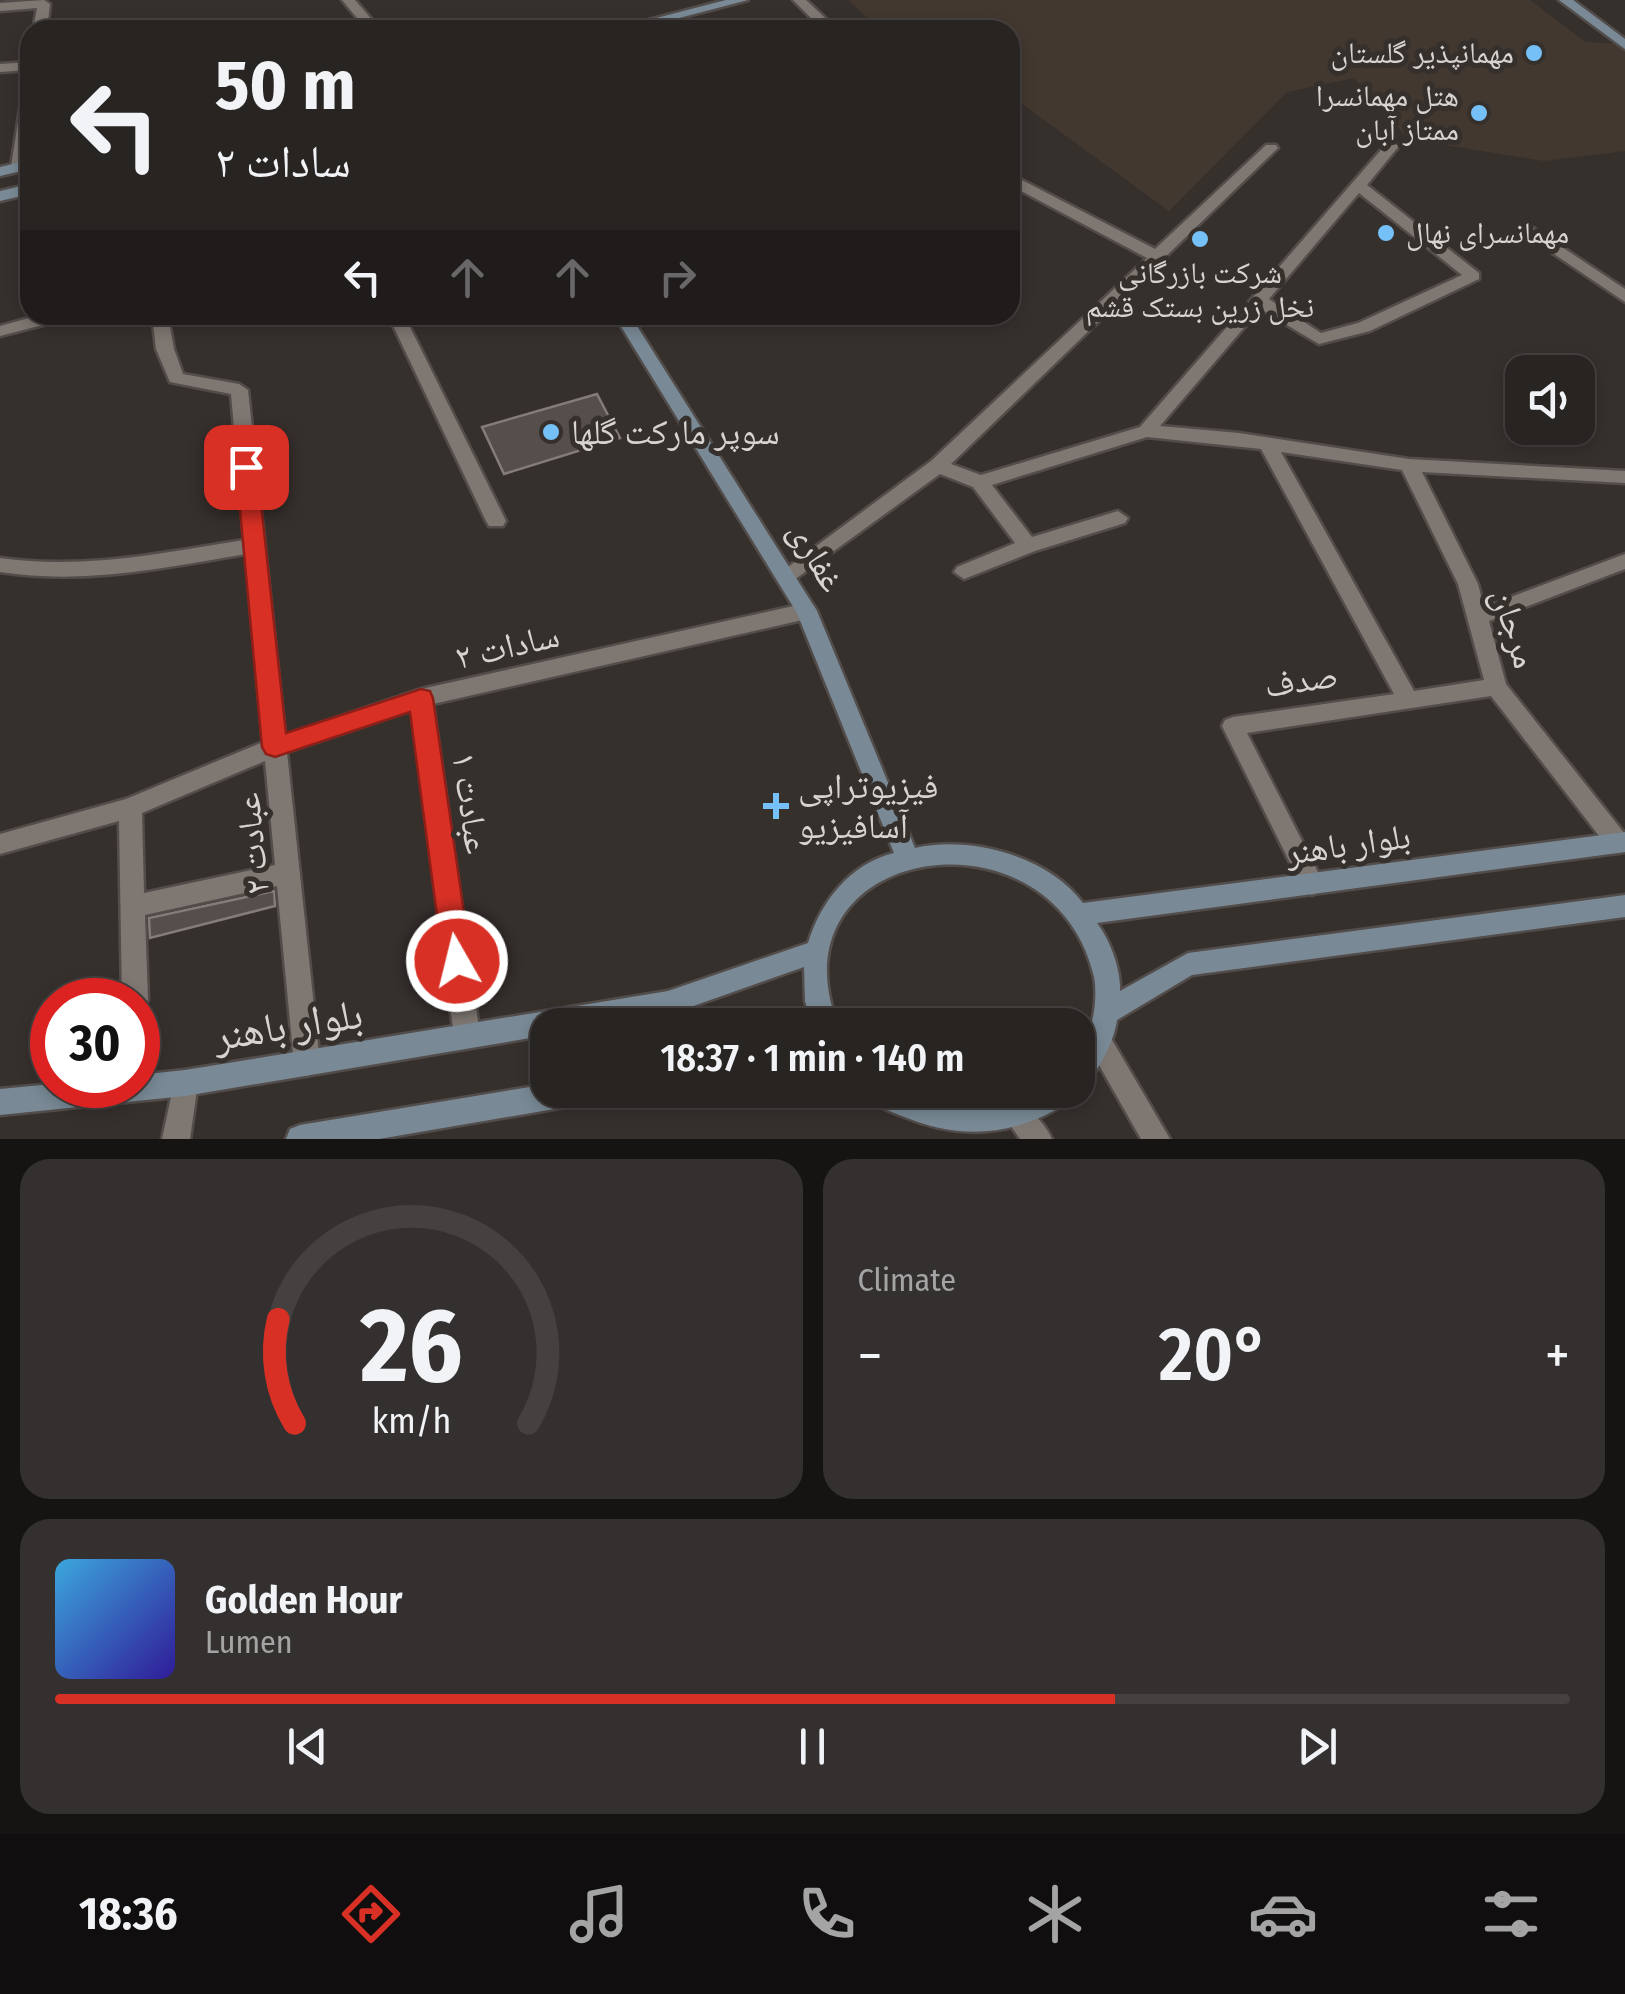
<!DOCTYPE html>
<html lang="en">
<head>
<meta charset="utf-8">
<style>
	:root { --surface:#282422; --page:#34302f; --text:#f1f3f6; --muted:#a5a4a5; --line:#444140; --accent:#d93025 }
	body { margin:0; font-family:"Fira Sans Condensed","Noto Naskh Arabic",sans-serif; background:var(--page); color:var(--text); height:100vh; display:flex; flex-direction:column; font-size:38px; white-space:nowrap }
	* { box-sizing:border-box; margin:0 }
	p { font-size:32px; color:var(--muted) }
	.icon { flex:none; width:55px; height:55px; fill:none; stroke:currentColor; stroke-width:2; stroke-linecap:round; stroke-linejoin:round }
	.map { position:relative; height:1139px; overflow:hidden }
	.sheet { display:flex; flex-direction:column; gap:20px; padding:20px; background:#161413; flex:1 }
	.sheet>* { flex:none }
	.banner { position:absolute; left:20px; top:20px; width:1000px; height:305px; border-radius:30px; box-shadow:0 5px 15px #0003,0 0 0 2px var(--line); background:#282422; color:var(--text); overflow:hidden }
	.buttons { position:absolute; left:1505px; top:355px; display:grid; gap:20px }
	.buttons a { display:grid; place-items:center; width:90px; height:90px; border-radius:20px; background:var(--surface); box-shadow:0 5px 15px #0003,0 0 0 2px var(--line); font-size:50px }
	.speed { position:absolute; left:30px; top:978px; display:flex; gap:20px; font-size:50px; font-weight:700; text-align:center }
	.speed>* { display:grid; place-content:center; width:130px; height:130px; border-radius:50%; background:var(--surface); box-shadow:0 5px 15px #0003,0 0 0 2px var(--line); line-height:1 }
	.speed .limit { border:15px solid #d22; background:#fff; color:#111 }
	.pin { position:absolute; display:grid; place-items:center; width:85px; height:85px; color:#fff; margin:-42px; border-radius:20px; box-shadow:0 5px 15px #0006 }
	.me { position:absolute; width:110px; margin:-55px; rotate:352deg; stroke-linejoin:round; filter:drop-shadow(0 0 8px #0008) }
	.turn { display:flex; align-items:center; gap:35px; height:210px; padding:0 30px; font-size:45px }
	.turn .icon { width:130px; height:130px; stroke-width:2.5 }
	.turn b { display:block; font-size:70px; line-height:85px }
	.lanes { display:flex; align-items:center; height:95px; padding:0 30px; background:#0003; justify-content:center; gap:50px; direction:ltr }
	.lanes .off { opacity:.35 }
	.big { font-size:75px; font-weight:600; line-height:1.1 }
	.sheet .tile { flex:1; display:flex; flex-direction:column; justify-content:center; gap:15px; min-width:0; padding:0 35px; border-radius:30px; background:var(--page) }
	.sheet .dial { align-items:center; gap:0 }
	.dial svg { height:260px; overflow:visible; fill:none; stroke:var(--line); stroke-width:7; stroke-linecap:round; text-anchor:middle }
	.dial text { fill:var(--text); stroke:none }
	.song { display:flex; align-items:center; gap:30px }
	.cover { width:120px; height:120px; border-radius:15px; background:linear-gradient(135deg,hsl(200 70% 55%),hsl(250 70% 35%)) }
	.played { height:10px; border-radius:5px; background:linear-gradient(90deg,var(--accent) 70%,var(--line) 70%) }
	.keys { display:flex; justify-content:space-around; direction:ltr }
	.heat { display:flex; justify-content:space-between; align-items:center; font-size:55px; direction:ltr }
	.sheet .tiles { flex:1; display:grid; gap:20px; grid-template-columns:1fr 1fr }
	.tile:last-child { grid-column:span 2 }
	.trip { position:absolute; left:530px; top:1008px; width:565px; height:100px; border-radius:30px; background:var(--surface); box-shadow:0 5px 15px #0003,0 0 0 2px var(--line); font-weight:600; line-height:100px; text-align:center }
	.dock { display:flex; height:160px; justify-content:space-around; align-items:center; background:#100e0e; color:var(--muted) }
	.dock .icon { width:70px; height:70px }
	.dock .selected { color:var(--accent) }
	.dock b { font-size:45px; color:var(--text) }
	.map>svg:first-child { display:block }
	.built { fill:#433830 }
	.building { fill:#554e4a; stroke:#837c78; stroke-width:2.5 }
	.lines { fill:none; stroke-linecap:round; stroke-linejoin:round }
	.street-casing { stroke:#524c4a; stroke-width:5 }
	.secondary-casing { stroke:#524c4a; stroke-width:5 }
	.street { fill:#7e7772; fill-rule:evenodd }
	.secondary { fill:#798a96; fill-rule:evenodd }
	.route { fill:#d93025; stroke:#8d1f18; stroke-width:2.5 }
	.poi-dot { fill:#75c0f6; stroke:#36302d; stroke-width:4 }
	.labels { text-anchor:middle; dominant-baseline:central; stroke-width:10; stroke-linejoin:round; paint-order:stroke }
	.far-poi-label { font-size:30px; fill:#d7d3d1; stroke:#36302d; text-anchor:end }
	.poi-label { font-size:35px; fill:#d7d3d1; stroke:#36302d; text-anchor:start }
	.street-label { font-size:35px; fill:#d7d3d1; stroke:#36302d }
	.near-street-label { font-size:42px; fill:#d7d3d1; stroke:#36302d }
</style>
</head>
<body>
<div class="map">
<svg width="1625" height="1139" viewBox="0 0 1625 1139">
	<rect width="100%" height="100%" fill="#36302d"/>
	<path class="built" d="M848,0h682l55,42 40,2v107l-81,10 -136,-22 -54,-61 -67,14 -118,119 -159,-116v-65h-129z"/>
	<g class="building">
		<path d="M597,394l23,44 -116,36 -22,-47z"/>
		<path d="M274,891l1,15 -125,32 -1,-20z"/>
	</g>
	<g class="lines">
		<defs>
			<g id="street">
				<path d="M44,0l6,4 -3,26h-14l4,-22 -37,3v-8z"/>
				<path d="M342,0h13l26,30h-14z"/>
				<path d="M793,0h13l32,30h-15z"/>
				<path d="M30,62v8l-30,2v-8z"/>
				<path d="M30,86v51l-5,30 -7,4 -7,-4 12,-77z"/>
				<path d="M1392,142l7,4 -32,39 112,88v6l-109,52 -51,13 -59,-35 -100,117 79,7 170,26 216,12v12l-203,-11 56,112 6,23 141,-53v15l-136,52 17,63 119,150v17l-7,2 -8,-3 -119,-154 -244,37 77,151 -4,7 -8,4 -8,-4 -82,-165 3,-6 8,-3 161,-23 -133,-245 -114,-12 -155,48 40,52 86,-26 10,7 -3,5 -90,28 -71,28 -10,-7 3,-5 58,-24 -42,-56 -33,-13 -146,106 -7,2 -10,-7 154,-114 216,-203 -137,-73v-11l145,75 111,-104h10l2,3 -327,316 30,11 159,-48 247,-284zM1359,193l103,82 -104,48 -37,10 -52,-34zM1281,452l121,18 56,114 26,96 -70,11z"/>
				<path d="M1529,225l96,64v13l-102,-69v-6z"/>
				<path d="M40,315h28l-2,4 -66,17v-10z"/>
				<path d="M152,315h16l6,34 9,25 56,10 9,6 37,345 136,-46 386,-86 7,3 3,5 -3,5 -7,3 -374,85 47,332 -4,9 -9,3 -9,-3 -4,-9 -42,-326 -125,42 33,311 -4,9 -9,4 -9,-4 -4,-9 -17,-177 -132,29 3,85 -4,8 -6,3v-11h-16l-3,-179 -119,33v-20l126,-35 137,-57 -17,-188c-83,14 -162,31 -246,18v-14c83,12 162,-5 244,-18l-13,-146 -61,-12 -14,-33zM265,761l10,104 -131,28 -2,-80z"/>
				<path d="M388,315h16l102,206 -3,5h-14l-3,-5z"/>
				<path d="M1099,1030l9,3 62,106h-29l-55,-97 4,-9z"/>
				<path d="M185,1070l9,4 4,9 -8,56h-28l14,-65z"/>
				<path d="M1016,1102c15,6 29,22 36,37h-32l-17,-24 3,-9z"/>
			</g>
			<g id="secondary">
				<path d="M726,0h22l-115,30h-23z"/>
				<path d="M1559,0h14l52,39v10z"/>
				<path d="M30,160v9l-30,7v-9z"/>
				<path d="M30,184v10l-30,7v-10z"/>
				<path d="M614,315h16l187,296 98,237c55,-13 133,8 168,55l542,-71v20l-528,71c13,17 24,46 23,68l68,-38 437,-58v22l-433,58 -75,45c-2,19 -21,60 -39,68 -1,-11 -3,-27 0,-38 2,-7 8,-14 11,-20 6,-13 8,-39 5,-53 -41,-177 -326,-133 -256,48h-26l-7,-24 -1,-34 -136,48 -60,10h-60v10l-363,61 -185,19v-26l52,-5 86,1v-10l47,-5 483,-79 140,-48c13,-42 42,-79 86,-90l-97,-240z"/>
				<path d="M548,1084v6h54l-4,9 -9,4 -210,36h-93l4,-10 10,-4z"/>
				<path d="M865,1090h39l41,14 25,3 47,-6 21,-11h36c-6,14 -21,22 -35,28 -47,20 -91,17 -137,-2 -15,-6 -31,-11 -37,-26z"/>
			</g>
		</defs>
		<use href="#street" class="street-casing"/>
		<use href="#secondary" class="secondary-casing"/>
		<use href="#street" class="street"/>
		<use href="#secondary" class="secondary"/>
	</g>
	<path class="route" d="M246,460l11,7 29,266 135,-44 9,2 3,7 38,263 -4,9 -10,4 -10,-4 -4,-9 -33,-249 -135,45 -9,-3 -4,-7 -26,-280z"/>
	<g class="poi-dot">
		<circle cx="1534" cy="53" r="10"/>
		<circle cx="1479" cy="113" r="10"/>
		<circle cx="1386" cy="233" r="10"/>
		<circle cx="1200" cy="239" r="10"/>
		<circle cx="551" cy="432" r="10"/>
		<path d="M771 791h10v10h10v10h-10v10h-10v-10h-10v-10h10z"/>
	</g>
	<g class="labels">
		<g class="far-poi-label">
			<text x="1514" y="53">مهمانپذیر گلستان</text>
			<text x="1459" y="96">هتل مهمانسرا<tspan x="1459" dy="34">ممتاز آبان</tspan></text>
			<text x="1406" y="233" text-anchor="start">مهمانسرای نهال</text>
			<text x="1200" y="273" text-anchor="middle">شرکت بازرگانی<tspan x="1200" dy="34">نخل زرین بستک قشم</tspan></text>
		</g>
		<g class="poi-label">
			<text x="571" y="432">سوپر مارکت گلها</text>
			<text x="798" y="786">فیزیوتراپی<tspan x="798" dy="40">آسافیزیو</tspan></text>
		</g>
		<g class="street-label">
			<text transform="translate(817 556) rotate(60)">غفاری</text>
			<text transform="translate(1515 628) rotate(73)">مرجان</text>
			<text transform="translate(507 646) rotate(-13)">سادات ۲</text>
			<text transform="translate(1301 680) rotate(-9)">صدف</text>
			<text transform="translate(471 803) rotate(82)">عبادت ۱</text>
			<text transform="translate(252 844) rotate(-96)">عبادت ۲</text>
			<text transform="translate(1348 844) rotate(-8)">بلوار باهنر</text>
		</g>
		<g class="near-street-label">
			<text transform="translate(288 1025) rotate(-9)">بلوار باهنر</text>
		</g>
	</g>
</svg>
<div class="buttons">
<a><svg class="icon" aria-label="sound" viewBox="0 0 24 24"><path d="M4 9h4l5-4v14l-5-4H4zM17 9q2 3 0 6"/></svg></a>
</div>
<div class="speed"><div class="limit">30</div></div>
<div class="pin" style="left:246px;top:467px;background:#d93025"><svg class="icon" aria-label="arrive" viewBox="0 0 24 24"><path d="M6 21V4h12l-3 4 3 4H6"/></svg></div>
<svg class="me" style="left:457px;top:961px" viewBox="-20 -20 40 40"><circle r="17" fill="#d93025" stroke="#fff" stroke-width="3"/><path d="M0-11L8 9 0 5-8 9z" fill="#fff"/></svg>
<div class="trip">18:37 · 1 min · 140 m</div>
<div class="banner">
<div class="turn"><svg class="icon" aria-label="left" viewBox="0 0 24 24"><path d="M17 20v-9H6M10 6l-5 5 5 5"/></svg><div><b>50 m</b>سادات ۲</div></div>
<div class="lanes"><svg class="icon" aria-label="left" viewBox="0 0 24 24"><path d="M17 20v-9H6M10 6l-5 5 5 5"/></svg><svg class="icon off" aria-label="ahead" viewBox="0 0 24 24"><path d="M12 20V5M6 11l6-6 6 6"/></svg><svg class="icon off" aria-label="ahead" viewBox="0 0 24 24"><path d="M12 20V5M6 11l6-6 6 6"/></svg><svg class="icon off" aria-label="right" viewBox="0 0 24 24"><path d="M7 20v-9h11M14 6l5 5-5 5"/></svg></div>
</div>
</div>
<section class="sheet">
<div class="tiles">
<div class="tile dial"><svg viewBox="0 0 100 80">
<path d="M14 69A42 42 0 1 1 86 69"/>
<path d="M14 69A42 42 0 0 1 9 37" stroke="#d93025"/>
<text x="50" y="56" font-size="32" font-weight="700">26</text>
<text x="50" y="72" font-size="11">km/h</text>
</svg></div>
<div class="tile"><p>Climate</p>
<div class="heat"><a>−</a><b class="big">20°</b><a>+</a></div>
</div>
<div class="tile">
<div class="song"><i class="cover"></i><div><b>Golden Hour</b><p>Lumen</p></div></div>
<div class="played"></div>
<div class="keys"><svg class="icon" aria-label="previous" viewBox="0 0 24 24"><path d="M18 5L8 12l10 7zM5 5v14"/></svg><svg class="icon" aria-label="pause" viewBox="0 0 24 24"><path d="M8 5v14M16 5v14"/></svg><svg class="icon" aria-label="next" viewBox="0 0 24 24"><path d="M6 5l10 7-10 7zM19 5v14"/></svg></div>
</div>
</div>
</section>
<nav class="dock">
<b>18:36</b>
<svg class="icon selected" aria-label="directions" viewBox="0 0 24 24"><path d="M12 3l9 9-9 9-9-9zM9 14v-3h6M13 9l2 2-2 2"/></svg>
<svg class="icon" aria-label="music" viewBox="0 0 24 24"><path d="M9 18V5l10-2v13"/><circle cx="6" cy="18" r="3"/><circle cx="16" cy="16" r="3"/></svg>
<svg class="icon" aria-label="phone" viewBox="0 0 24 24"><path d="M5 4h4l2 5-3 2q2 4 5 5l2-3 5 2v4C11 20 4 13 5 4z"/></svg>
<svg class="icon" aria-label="climate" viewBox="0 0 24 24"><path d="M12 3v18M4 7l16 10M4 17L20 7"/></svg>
<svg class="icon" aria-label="car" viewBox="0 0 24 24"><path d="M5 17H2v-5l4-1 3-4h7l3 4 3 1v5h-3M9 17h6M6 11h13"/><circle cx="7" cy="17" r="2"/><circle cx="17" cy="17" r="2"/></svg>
<svg class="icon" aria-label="filters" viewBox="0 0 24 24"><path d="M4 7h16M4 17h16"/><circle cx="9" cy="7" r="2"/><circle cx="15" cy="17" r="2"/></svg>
</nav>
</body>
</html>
